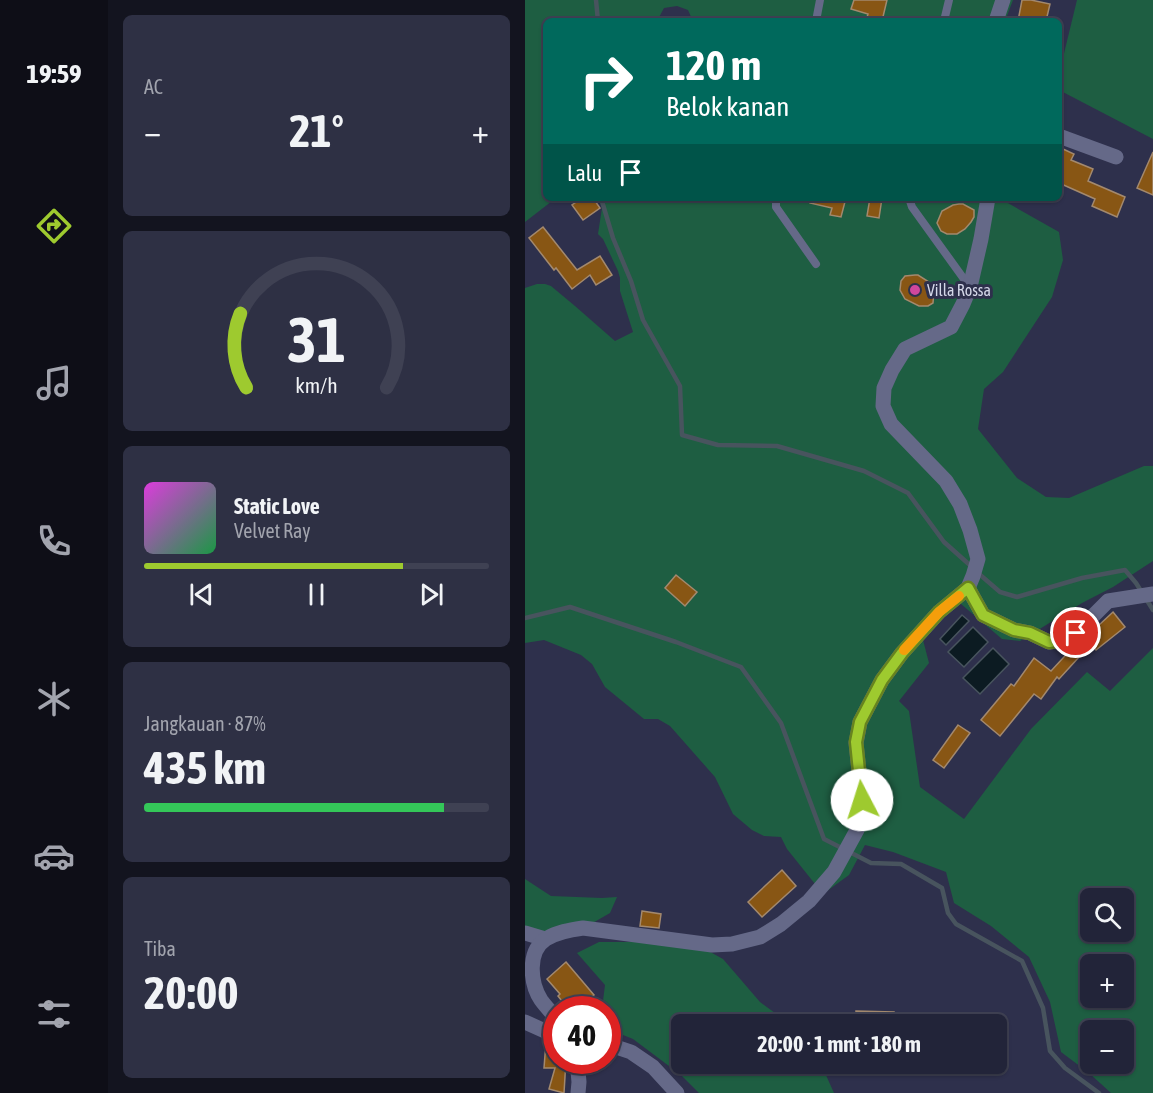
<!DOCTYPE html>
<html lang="id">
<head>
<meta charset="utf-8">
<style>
	:root { --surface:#222439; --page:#2e3044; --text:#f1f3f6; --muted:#a2a4ae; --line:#3f4153; --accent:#9eca2f }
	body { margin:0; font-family:"Asap Condensed",sans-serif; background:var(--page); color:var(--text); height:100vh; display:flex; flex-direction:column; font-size:22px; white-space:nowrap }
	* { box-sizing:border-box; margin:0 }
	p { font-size:20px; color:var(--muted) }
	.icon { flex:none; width:33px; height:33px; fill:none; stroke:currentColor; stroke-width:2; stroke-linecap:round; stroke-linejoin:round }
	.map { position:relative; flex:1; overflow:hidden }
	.side { display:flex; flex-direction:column; gap:15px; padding:15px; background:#13141f; width:417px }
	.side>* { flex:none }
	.guide { position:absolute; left:18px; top:18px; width:519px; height:183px; border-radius:9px; box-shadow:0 2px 4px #0004,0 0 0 2px var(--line); background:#00695c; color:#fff; overflow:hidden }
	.buttons { position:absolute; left:555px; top:888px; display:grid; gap:12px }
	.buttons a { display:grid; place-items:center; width:54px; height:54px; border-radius:9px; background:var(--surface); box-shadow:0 2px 4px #0004,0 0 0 2px var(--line); font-size:30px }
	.speed { position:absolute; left:18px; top:996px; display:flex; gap:12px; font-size:30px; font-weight:700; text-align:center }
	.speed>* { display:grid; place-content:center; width:78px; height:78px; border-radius:50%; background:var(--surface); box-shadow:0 2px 4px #0004,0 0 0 2px var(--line); line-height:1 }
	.speed .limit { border:9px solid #d22; background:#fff; color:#111 }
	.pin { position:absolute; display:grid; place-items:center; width:51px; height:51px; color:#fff; margin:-26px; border:3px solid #fff; border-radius:50%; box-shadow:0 2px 6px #0007 }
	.me { position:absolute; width:66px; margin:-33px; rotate:355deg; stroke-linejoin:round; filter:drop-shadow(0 0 4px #0008) }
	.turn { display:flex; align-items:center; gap:21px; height:126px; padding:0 24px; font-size:27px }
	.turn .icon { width:78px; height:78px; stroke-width:2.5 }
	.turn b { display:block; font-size:42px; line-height:51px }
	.then { display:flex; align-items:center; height:57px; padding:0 24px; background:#0003; gap:12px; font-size:22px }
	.big { font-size:45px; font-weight:700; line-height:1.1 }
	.side .tile { flex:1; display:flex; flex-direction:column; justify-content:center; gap:9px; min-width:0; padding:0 21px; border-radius:9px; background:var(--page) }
	.side .dial { align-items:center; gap:0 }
	.dial svg { height:156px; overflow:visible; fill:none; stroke:var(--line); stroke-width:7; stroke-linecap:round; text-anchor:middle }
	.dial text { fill:var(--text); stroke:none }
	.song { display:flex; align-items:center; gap:18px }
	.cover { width:72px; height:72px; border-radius:9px; background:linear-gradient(135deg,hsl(300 70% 55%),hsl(140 70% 35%)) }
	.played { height:6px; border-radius:3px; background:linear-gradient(90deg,var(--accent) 75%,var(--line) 75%) }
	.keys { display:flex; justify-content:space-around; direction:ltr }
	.heat { display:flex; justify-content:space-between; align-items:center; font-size:33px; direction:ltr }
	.charge { height:9px; border-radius:4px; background:linear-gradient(90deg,#34c759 87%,var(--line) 0) }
	.trip { position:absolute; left:146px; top:1014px; width:336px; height:60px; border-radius:9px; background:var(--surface); box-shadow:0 2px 4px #0004,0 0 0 2px var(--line); font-weight:700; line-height:60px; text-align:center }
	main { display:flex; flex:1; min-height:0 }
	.menu { display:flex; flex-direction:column; width:108px; justify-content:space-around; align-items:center; background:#0e0e17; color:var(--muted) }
	.menu .icon { width:42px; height:42px }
	.menu .current { color:var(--accent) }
	.menu b { font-size:27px; color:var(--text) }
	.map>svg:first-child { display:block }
	.green { fill:#1e5e42; fill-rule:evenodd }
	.water { fill:#0c1b22; stroke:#48545e; stroke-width:1.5 }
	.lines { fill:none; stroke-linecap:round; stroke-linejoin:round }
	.stream { stroke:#48545e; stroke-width:4.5 }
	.building { fill:#885614; stroke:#a3896e; stroke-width:1.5 }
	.service { stroke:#656988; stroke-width:8 }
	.minor { stroke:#656988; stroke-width:15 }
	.tertiary { stroke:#656988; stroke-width:15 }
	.route-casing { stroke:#67831f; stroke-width:15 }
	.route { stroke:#9eca2f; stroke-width:10 }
	.slow { stroke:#f59e0b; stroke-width:10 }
	.hotel-dot { fill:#d1479c; stroke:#2e304c; stroke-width:2 }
	.labels { text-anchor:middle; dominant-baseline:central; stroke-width:6; stroke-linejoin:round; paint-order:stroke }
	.poi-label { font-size:16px; fill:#d5d8e9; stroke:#2e304c; text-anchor:start }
</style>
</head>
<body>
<main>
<nav class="menu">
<b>19:59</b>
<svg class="icon current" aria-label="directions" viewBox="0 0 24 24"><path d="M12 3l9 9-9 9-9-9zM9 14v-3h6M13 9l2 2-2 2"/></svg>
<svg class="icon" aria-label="music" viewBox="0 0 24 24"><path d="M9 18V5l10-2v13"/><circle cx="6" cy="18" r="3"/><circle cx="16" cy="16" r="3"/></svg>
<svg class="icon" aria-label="phone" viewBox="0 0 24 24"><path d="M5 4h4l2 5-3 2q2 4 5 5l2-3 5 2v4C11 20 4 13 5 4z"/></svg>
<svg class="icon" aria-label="climate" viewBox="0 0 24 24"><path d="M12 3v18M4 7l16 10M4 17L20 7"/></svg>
<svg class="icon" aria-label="car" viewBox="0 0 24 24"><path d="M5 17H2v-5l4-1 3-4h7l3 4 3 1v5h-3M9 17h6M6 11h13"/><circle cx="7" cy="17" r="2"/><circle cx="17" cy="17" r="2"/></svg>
<svg class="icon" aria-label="filters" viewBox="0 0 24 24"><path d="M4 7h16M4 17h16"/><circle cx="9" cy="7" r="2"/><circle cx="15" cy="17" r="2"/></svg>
</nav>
<section class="side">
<div class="tile"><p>AC</p>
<div class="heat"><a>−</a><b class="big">21°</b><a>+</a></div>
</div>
<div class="tile dial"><svg viewBox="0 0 100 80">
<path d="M14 69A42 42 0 1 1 86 69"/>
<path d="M14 69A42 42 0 0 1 11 31" stroke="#9eca2f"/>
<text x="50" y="56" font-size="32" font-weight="700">31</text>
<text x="50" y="72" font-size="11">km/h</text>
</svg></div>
<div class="tile">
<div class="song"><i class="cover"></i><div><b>Static Love</b><p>Velvet Ray</p></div></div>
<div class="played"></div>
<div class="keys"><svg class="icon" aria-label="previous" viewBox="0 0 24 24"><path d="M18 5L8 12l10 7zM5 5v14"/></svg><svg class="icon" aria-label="pause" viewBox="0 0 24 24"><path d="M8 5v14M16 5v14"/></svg><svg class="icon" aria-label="next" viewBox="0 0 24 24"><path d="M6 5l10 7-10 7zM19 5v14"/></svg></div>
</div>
<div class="tile"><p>Jangkauan · 87%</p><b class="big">435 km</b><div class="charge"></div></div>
<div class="tile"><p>Tiba</p><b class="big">20:00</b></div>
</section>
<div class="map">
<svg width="628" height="1093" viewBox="0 0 628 1093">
	<rect width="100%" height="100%" fill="#2e304c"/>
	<g class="green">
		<path d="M0,0h488l-8,21h-312l-5,-11 -11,-4 -13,2 -7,13h-111v177h10l-31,24z"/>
		<path d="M552,0h76v139l-94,-49v-16z"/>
		<path d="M73,198h401l60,34 4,28 -11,37 -49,75 -19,17 -6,40 39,49 29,19 23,1 75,-32h9v95l-40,26 -31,16 -62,38 -18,-2 -41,-35 -10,2 -29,30 7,27 -30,38 10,10 11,76 44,32 67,-90 56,-57 23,19 43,-43v445h-42l-22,-20 -28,-21 -11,-50 -21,-45 -38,-31 -37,-23 -8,-31 -53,-20 -28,-7 -16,30 -26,19 -36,-45 -6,-12 -17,-1 -12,-6 -19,-16 -18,-37 -45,-51 -12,-7h-14l-39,-32 -13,-23 -11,-9 -37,-15 -19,3v-355l12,-4h8l6,2 24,20 40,35 18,-9 -13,-41v-13l-2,-7 -15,-32 -5,-5 4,-26zM566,898h32v34h-32zM566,964h32v34h-32zM566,1030h32v34h-32z"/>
		<path d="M0,879l26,17 51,2 15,-1 -7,16 -26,15 -31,8 -28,-7z"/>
		<path d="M74,942h93l31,17 37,43 30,22h-109v40h140l13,29h-135l-18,-18 -48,-36 -25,-10 -1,-19 -13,-1 9,-8 2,-16 -28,-32z"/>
	</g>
	<g class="water">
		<path d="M437,615l7,6 -23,24 -6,-6z"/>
		<path d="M448,627l15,15 -24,25 -16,-15z"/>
		<path d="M468,648l16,16 -29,30 -17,-16z"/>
	</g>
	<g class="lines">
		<g class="stream">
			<path d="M71,0l2,21"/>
			<path d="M76,198l12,40 18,43 12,39 37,66 2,49 36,10 59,1 87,25 44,22 36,49 28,25"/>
			<path d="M453,573l22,19 17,5 65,-19 43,-8 11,13 17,27"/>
			<path d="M0,618l45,-11 106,35 65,25 40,56 43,116 47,24 30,1 41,24 6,25 8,11 66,37 21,47 7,43 15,17 34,25"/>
		</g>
	</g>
	<g class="building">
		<path d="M329,0h33l-5,21h-16l2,-7 -17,-5z"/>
		<path d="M497,0h9l19,4 -4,17h-28z"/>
		<path d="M538,149l11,5 -3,6 22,9 -5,12 37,16 -8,20 -25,-11 3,-7 -36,-16v-23z"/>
		<path d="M628,152v43l-16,-7z"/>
		<path d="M57,198h11l7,10 -17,12 -11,-15z"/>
		<path d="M286,198h35l-5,19 -11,-2 2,-7 -22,-5z"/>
		<path d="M345,198h12l-3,20 -12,-2z"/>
		<path d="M434,204h4l11,6v7l-3,5 -6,7 -8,5h-10l-6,-3 -4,-8 5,-12 11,-6z"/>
		<path d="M18,227l34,43 23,-14 12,19 -16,10 -6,-10 -18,14 -16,-21 -2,2 -25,-32z"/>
		<path d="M390,275h3l11,7 5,8 -1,13 -5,3h-9l-14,-7 -5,-9 1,-9 4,-5z"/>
		<path d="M151,575l21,17 -12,14 -20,-18z"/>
		<path d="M588,612l12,15 -29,23 -5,-6 -32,35 -2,-2 -16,22 -7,-5 -34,42 -19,-16 30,-36 3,2 20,-28 17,13 24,-26 8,-5z"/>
		<path d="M433,725l12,8 -26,35 -11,-8z"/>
		<path d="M257,870l14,16 -34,31 -14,-15z"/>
		<path d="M117,911l19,3 -2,14 -19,-2z"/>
		<path d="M41,962l28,33 -17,15h-8l-11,-14 2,-2 -13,-15z"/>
		<path d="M331,1011l38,1v12h-38z"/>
		<path d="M21,1042h11v20v-2h9l-2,33 -15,-4 6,-21h-11z"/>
	</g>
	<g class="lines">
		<g class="service">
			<path d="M291,21l4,-21"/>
			<path d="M419,21l5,-21"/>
			<path d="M251,198v9l40,57"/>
			<path d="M384,198l3,9 57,79"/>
		</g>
		<g class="minor">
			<path d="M534,136l57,21"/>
			<path d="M443,588l15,27 31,15 16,3 19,9 14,-2 13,-7 32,-32 45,-7"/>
			<path d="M0,933l20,6"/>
			<path d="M0,1022l22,10h10"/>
			<path d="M82,1044l24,8 22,15 24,26"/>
		</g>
		<g class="tertiary">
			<path d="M471,21l7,-21"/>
			<path d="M32,1019c-5,-6 -11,-12 -16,-19 -11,-17 -14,-49 5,-61 11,-7 24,-9 37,-11l129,17 20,-1 28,-7 21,-13 28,-23 25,-29 23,-42 5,-30 -6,-57 4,-21 22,-42 20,-27 37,-41 29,-24 5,-12 5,-17 -8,-29 -10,-26 -14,-23 -55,-57 -8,-18 1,-18 8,-18 13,-21 46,-22 12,-23 7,-17 11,-48 7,-41"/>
			<path d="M52,1060l2,22 -1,11"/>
		</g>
	</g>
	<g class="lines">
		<defs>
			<path id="route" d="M337,800l-6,-58 4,-20 22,-42 20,-27 37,-41 29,-24 15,27 31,15 16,3 19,9 14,-2 13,-7"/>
		</defs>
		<use href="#route" class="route-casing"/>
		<use href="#route" class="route"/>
		<path class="slow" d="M379,650l35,-38 20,-16"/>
	</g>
	<circle class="hotel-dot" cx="390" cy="290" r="6"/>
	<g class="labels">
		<g class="poi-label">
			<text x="402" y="290">Villa Rossa</text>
		</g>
	</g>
</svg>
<div class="buttons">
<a><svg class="icon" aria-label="search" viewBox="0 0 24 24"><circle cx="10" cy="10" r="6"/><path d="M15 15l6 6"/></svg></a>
<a>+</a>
<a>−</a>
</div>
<div class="speed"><div class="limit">40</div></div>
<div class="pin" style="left:551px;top:633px;background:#d93025"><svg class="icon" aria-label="arrive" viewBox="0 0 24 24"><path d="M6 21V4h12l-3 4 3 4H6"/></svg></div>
<svg class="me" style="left:337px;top:800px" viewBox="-20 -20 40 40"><circle r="19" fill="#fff"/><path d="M0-13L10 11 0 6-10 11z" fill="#9eca2f"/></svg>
<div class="trip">20:00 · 1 mnt · 180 m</div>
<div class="guide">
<div class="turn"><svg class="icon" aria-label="right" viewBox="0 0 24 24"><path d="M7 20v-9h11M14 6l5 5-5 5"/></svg><div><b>120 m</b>Belok kanan</div></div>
<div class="then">Lalu<svg class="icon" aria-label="arrive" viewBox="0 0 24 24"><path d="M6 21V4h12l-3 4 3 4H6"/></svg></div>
</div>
</div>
</main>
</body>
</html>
